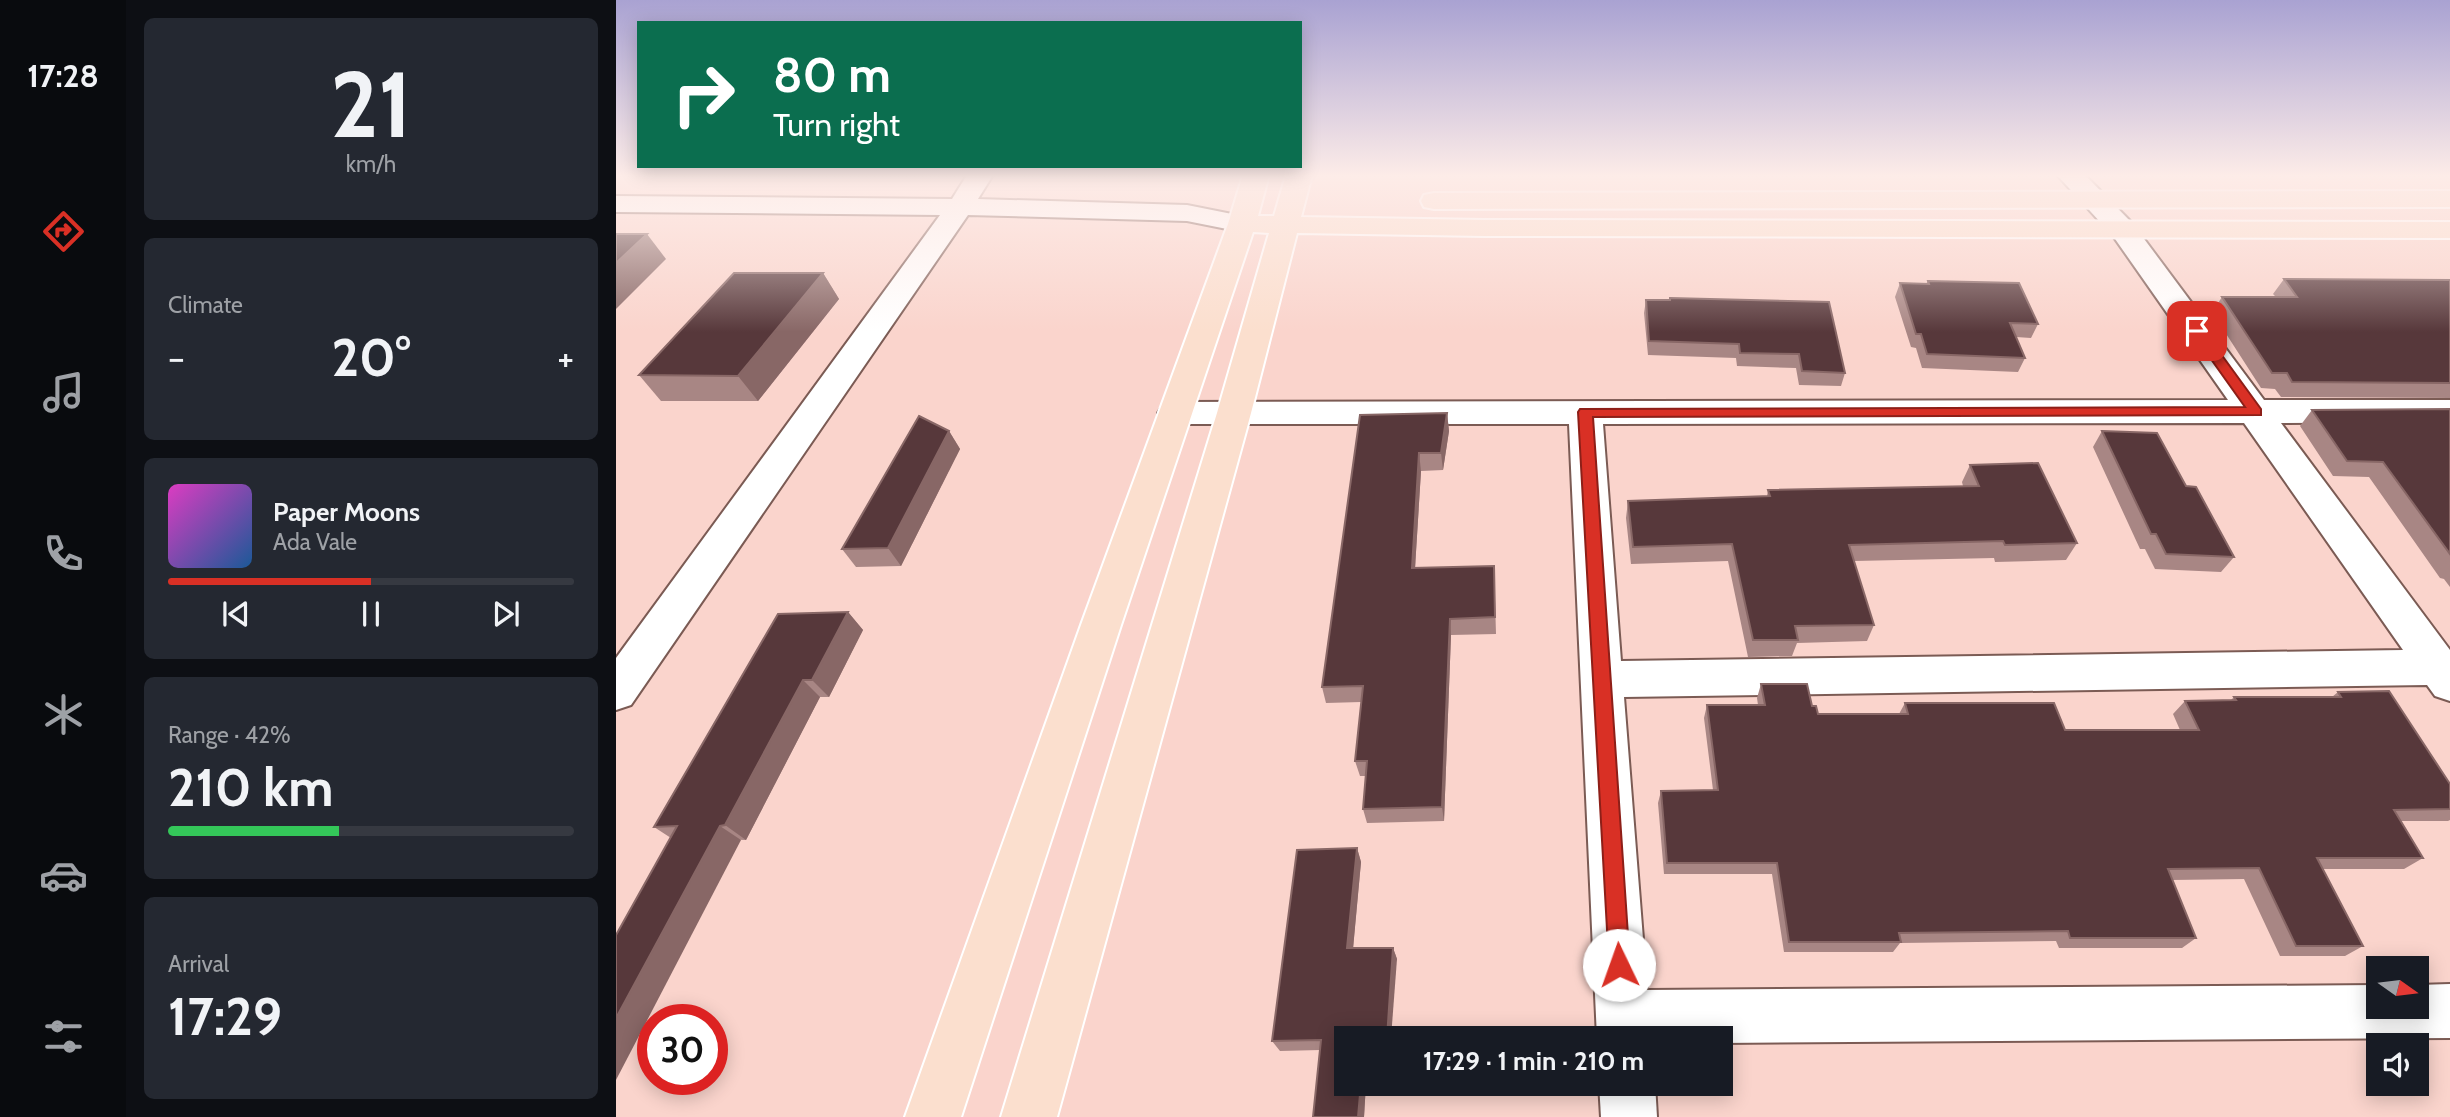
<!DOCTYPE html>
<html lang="en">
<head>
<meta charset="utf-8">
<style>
	:root { --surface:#171b24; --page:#242831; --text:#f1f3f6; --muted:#9ea1a6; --line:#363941; --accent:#d93025 }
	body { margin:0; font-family:Cabin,sans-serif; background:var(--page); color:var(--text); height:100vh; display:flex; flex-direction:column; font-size:26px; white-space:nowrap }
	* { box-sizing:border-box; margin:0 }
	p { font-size:23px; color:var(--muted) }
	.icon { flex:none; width:38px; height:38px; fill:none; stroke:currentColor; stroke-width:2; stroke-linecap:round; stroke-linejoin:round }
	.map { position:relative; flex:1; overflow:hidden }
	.side { display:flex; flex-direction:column; gap:18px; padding:18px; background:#0d0f14; width:490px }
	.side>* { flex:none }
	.hud { position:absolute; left:21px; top:21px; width:665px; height:147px; border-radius:0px; box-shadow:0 4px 18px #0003; background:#0b6e4f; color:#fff; overflow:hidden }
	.needle { width:46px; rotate:104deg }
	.controls { position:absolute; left:1750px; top:956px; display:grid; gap:14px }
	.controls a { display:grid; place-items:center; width:63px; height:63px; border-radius:0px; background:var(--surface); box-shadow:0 4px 18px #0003; font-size:35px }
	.speed { position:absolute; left:21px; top:1004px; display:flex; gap:14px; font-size:35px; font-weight:700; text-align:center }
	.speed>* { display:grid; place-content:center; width:91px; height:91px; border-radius:50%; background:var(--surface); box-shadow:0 4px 18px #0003; line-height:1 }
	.speed .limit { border:10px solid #d22; background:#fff; color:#111 }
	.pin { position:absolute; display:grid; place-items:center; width:60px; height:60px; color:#fff; margin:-30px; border-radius:14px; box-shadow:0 4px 10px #0006 }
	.me { position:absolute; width:77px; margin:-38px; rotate:357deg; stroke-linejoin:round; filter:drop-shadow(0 0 5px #0008) }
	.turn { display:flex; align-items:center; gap:24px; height:147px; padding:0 21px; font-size:32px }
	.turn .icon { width:91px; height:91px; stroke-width:2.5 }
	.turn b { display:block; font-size:49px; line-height:60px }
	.big { font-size:52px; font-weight:700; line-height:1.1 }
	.side .widget { flex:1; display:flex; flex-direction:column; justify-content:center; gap:10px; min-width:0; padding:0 24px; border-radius:10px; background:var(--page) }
	.side .dial { align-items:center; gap:0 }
	.dial b { font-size:91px; line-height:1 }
	.song { display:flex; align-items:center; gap:21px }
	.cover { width:84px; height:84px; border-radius:10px; background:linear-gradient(135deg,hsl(310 70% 55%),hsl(210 70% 35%)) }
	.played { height:7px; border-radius:4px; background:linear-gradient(90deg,var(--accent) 50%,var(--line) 50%) }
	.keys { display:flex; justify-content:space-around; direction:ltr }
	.heat { display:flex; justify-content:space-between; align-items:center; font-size:38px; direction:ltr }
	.charge { height:10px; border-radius:5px; background:linear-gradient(90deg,#34c759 42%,var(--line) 0) }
	.trip { position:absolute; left:718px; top:1026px; width:399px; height:70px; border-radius:0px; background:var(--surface); box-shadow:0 4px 18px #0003; font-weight:700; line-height:70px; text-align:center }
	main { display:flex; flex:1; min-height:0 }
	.menu { display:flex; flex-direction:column; width:126px; justify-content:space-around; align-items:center; background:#090b0e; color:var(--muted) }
	.menu .icon { width:49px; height:49px }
	.menu .selected { color:var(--accent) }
	.menu b { font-size:32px; color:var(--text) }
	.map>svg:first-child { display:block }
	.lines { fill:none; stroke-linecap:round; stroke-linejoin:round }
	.minor-casing { stroke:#7b5b54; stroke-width:4 }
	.major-casing { stroke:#fff; stroke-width:4 }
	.minor { fill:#fff; fill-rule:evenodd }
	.major { fill:#fbdfce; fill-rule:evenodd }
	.wall { fill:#a88684 }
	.shaded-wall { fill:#886766 }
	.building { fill:#57383b; stroke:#886766; stroke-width:2 }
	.route { fill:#d93025; stroke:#8d1f18; stroke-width:2 }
</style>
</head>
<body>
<main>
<nav class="menu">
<b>17:28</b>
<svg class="icon selected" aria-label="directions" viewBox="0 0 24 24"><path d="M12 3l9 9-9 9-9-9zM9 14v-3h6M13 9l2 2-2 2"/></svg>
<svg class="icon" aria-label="music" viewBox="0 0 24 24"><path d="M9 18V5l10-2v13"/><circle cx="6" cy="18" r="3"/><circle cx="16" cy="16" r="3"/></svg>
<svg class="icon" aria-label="phone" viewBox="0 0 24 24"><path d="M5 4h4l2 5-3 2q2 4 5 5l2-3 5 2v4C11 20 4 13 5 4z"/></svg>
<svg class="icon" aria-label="climate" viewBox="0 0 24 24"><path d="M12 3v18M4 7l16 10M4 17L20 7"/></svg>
<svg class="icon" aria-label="car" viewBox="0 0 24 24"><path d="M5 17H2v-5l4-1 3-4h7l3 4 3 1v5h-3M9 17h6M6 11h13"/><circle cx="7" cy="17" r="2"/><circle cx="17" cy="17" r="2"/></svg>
<svg class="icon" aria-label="filters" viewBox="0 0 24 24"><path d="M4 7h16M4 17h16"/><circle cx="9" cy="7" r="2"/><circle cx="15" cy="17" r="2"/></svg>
</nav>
<section class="side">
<div class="widget dial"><b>21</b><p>km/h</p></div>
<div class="widget"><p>Climate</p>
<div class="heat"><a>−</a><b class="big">20°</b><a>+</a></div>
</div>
<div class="widget">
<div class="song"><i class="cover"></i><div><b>Paper Moons</b><p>Ada Vale</p></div></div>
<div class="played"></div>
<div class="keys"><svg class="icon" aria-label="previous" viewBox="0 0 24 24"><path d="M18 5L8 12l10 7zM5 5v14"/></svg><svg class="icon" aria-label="pause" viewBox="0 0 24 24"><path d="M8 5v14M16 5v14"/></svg><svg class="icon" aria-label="next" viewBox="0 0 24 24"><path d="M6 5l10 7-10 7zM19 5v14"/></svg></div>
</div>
<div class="widget"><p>Range · 42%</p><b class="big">210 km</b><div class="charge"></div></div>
<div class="widget"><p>Arrival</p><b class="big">17:29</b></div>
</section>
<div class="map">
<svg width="1834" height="1117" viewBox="0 0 1834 1117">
	<rect width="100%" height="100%" fill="#fad4cc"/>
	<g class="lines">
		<defs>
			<g id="minor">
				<path d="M351,175h26l-15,24 209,6 65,13 4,6 -4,6 -10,2 -55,-11 -219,-6 -337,490 -15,5v-52l324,-443 -324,-3v-16l336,3z"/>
				<path d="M1441,175h28l48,49 131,176h186v22l-169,1 169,227v51l-15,-5 -8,-11 -803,12 23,293 731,-5v21h39v-21l33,-1v54l-730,5v-5h-123l-28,-614h-394l-12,-3 -5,-8 5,-8 12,-3 1053,-2 -115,-164zM1628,423l159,227 -782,11 -18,-237z"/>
				<path d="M983,1083h56l2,34h-56z"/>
			</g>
			<g id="major">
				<path d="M627,175h26l-11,41h16l12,-41h26l-11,42 184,3 965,2v16l-965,-2 -188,-3 -46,180 -194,704h-56l216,-704 52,-180 -16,-1 -132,393 -160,492h-56l176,-492 147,-401z"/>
				<path d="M1834,191v16l-1016,2 -10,-2 -3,-6 3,-6 10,-2z"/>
			</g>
		</defs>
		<use href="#minor" class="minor-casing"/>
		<use href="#major" class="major-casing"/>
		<use href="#minor" class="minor"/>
		<use href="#major" class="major"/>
	</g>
	<g class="wall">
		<path d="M207,273l16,26 -81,102h-97l-22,-26z"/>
		<path d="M1668,279l166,1v118l-169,-1 -6,-8 -14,-1 -49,-76 10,-15h54l-3,-3z"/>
		<path d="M1312,281l110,43 -7,14 -15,-1 9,21 -7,14 -96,-4 -6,-20 -5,-1 -16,-50 5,-14 26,1z"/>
		<path d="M1030,300h24l175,73 -4,13 -42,-1 -3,-17 -59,-2 -1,-8 -88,-3 -4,-42z"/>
		<path d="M1834,409v178l-6,-8 -4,-1 -71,-101 -36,-1 -33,-50 12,-16z"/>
		<path d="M831,413l2,18 -6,39 -22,1 -6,97 79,-2 2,68 -45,1 -7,186 -77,2 -4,-14 3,-33h-6l-5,-15 6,-59 -35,1 -4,-16 38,-272z"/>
		<path d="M333,431l11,18 -59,117 -45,1 -14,-18z"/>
		<path d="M1486,431l84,55 48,71 -13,15 -66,-3 -10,-20h-5l-47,-102z"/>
		<path d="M1354,465l107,78 -11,17 -71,2 -1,-4 -140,3 20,64 -7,16 -70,2 -5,13 -44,1 -20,-96 -97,3 -5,-46 2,-17 139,-5 1,-6 195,-4 -1,-4z"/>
		<path d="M232,612l15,18 -34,67h-9l-74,143 -75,-2 -17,-11z"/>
		<path d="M1145,684l51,22 6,8h81l6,-11 160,27h115l-7,-16 12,-13 46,-1 3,-3h98l6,-5 112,92v36l-2,1h-47l22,37 -19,11h-81l40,77 -18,10h-65l-36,-77 -72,1 24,58 -14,10h-123l-3,-7 -156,2 -7,9h-109l-12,-78h-108l-6,-71 3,-12 52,-1 -9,-72 3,-13h51l-1,-7z"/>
		<path d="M741,848l4,14 -8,86h40l4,11 -51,79 20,45 -2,34h-51l7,-67 -40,1 -8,-10z"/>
	</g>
	<g class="shaded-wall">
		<path d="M31,234l19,25 -50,50v-46z"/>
		<path d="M207,273l16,26 -81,102 -20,-25z"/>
		<path d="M831,413l2,18 -6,39 -2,-17z"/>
		<path d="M333,431l11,18 -59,117 -13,-18z"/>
		<path d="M803,453l2,18 -7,114 -2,-17z"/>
		<path d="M232,612l15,18 -34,67 -17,-17z"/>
		<path d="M834,619l1,16 -7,186 -2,-14z"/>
		<path d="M187,680l17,17 -74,143 -21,-15z"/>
		<path d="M104,826l21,14 -125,240v-62z"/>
		<path d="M741,848l4,14 -9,98 -5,-12z"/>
		<path d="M777,948l4,11 -6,79h-4z"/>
		<path d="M745,1083h5l-2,34h-6z"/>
	</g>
	<g class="building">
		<path d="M0,234h31l-31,29z"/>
		<path d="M118,273h89l-85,103 -99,-1z"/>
		<path d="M1668,279l166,1v103l-158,-1 -5,-9h-15l-50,-76h75z"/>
		<path d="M1312,281l91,2 19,41 -28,-1 15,35 -98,-4 -6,-20h-5l-16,-51 29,1z"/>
		<path d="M1054,298l159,4 16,71 -43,-2 -3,-17 -59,-1 -1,-9 -90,-3 -3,-41h24z"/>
		<path d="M1834,409v145l-67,-92 -36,-1 -35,-51z"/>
		<path d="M831,413l-6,40h-22l-7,115 82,-2 1,51 -45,2 -8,188 -79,2 4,-48h-12l8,-75 -41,1 38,-272z"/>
		<path d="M303,416l30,15 -61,117 -46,1z"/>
		<path d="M1486,431l55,2 29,53 10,1 38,70 -68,-3 -10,-20h-5z"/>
		<path d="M1422,463l39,80 -72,2 -2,-4 -154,4 25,80 -79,1 3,14h-45l-21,-96 -99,3 -5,-46 142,-5 -2,-6 211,-4 -9,-21z"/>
		<path d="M232,612l-36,68h-9l-78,145 -5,1 -104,192v-83l61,-109 -23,1 124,-213z"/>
		<path d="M1145,684h46l5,22h4l2,8h90l-3,-11h149l11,27h134l-14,-29 51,-1 -2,-3h107l-3,-5 51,-1 61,93v25l-56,1 29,48h-106l46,88h-67l-37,-78 -91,1 28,69h-126l-2,-7 -169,2 2,9h-112l-12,-79h-110l-6,-72 57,-1 -11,-85h58z"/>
		<path d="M741,848l-10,100h46l-6,90h-41v45h15l-3,34h-45l8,-77 -49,1 25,-191z"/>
	</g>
	<linearGradient id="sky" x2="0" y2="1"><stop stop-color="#a9a2d2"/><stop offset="0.53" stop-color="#fdece8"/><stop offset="1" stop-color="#fdece8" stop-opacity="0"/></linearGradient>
	<rect width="1834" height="332" fill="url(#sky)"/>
	<path class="route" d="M1581,327l5,1 59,81v6l-668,2 37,548 -3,8 -8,3 -7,-3 -3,-8 -31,-553 2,-3 665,-2 -54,-76z"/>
</svg>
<div class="controls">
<a><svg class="needle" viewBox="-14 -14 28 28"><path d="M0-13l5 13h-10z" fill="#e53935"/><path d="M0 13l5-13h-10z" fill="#9ea1a6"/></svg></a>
<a><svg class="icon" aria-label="sound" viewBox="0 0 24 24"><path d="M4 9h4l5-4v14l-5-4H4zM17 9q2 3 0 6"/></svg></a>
</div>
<div class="speed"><div class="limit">30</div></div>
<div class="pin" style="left:1581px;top:331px;background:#d93025"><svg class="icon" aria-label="arrive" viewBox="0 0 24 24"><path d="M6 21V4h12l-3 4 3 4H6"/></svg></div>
<svg class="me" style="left:1003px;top:965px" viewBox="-20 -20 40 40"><circle r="19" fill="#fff"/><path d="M0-13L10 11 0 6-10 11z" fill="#d93025"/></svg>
<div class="trip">17:29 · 1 min · 210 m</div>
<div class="hud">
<div class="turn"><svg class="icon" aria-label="right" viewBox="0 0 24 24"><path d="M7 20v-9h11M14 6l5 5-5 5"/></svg><div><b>80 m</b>Turn right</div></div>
</div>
</div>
</main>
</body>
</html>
